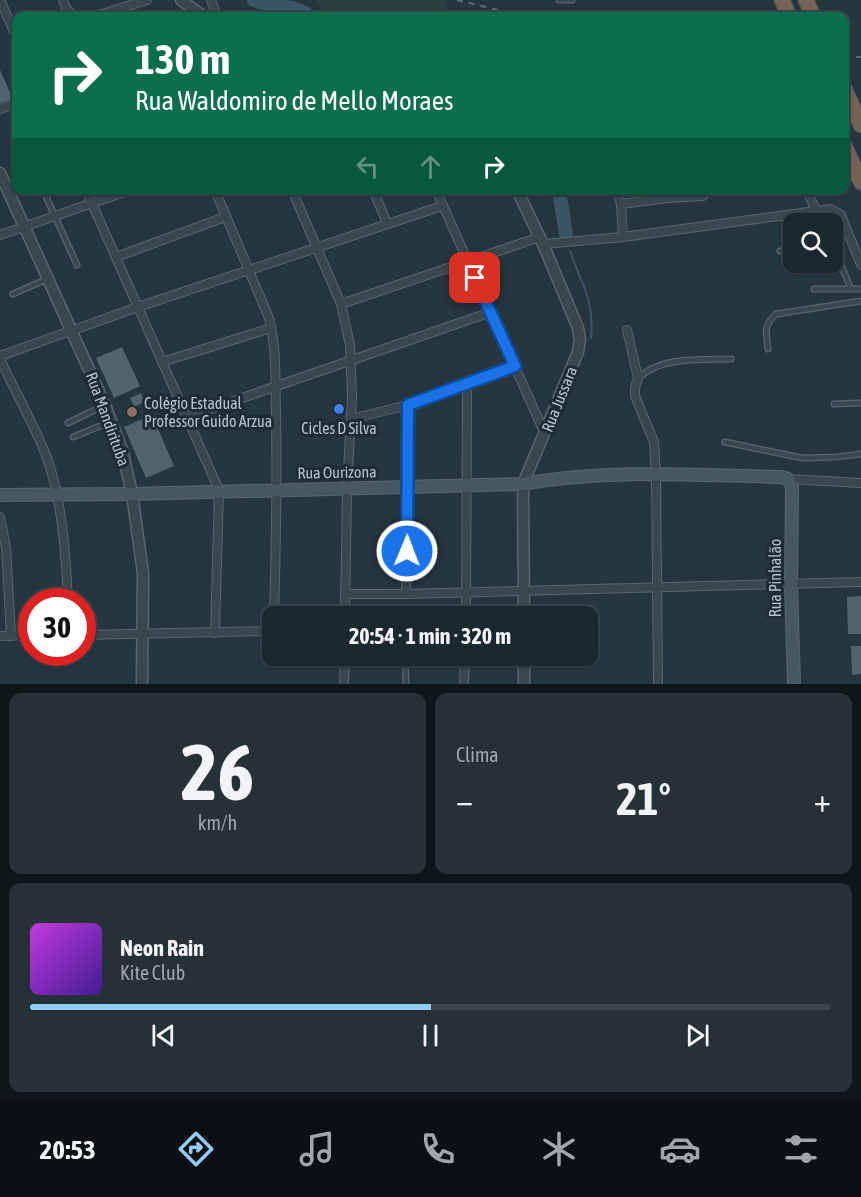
<!DOCTYPE html>
<html lang="pt">
<head>
<meta charset="utf-8">
<style>
	:root { --surface:#1c282f; --page:#253037; --text:#f1f3f6; --muted:#a0a6aa; --line:#3a444b; --accent:#91cdf5 }
	body { margin:0; font-family:"Asap Condensed",sans-serif; background:var(--page); color:var(--text); height:100vh; display:flex; flex-direction:column; font-size:22px; white-space:nowrap }
	* { box-sizing:border-box; margin:0 }
	p { font-size:20px; color:var(--muted) }
	.icon { flex:none; width:33px; height:33px; fill:none; stroke:currentColor; stroke-width:2; stroke-linecap:round; stroke-linejoin:round }
	.map { position:relative; height:684px; overflow:hidden }
	.panel { display:flex; flex-direction:column; gap:9px; padding:9px; background:#0f161a; flex:1 }
	.panel>* { flex:none }
	.guide { position:absolute; left:12px; top:12px; width:837px; height:183px; border-radius:12px; box-shadow:0 2px 4px #0004,0 0 0 2px var(--line); background:#0b6e4f; color:#fff; overflow:hidden }
	.fabs { position:absolute; left:783px; top:213px; display:grid; gap:12px }
	.fabs a { display:grid; place-items:center; width:60px; height:60px; border-radius:12px; background:var(--surface); box-shadow:0 2px 4px #0004,0 0 0 2px var(--line); font-size:30px }
	.speed { position:absolute; left:18px; top:588px; display:flex; gap:12px; font-size:30px; font-weight:700; text-align:center }
	.speed>* { display:grid; place-content:center; width:78px; height:78px; border-radius:50%; background:var(--surface); box-shadow:0 2px 4px #0004,0 0 0 2px var(--line); line-height:1 }
	.speed .limit { border:9px solid #d22; background:#fff; color:#111 }
	.pin { position:absolute; display:grid; place-items:center; width:51px; height:51px; color:#fff; margin:-26px; border-radius:12px; box-shadow:0 3px 9px #0006 }
	.me { position:absolute; width:66px; margin:-33px; rotate:1deg; stroke-linejoin:round; filter:drop-shadow(0 0 4px #0008) }
	.turn { display:flex; align-items:center; gap:21px; height:126px; padding:0 24px; font-size:27px }
	.turn .icon { width:78px; height:78px; stroke-width:2.5 }
	.turn b { display:block; font-size:42px; line-height:51px }
	.lanes { display:flex; align-items:center; height:57px; padding:0 24px; background:#0003; justify-content:center; gap:30px; direction:ltr }
	.lanes .off { opacity:.35 }
	.big { font-size:45px; font-weight:700; line-height:1.1 }
	.panel .card { flex:1; display:flex; flex-direction:column; justify-content:center; gap:9px; min-width:0; padding:0 21px; border-radius:12px; background:var(--page) }
	.panel .dial { align-items:center; gap:0 }
	.dial b { font-size:78px; line-height:1 }
	.song { display:flex; align-items:center; gap:18px }
	.cover { width:72px; height:72px; border-radius:9px; background:linear-gradient(135deg,hsl(290 70% 55%),hsl(260 70% 35%)) }
	.played { height:6px; border-radius:3px; background:linear-gradient(90deg,var(--accent) 50%,var(--line) 50%) }
	.keys { display:flex; justify-content:space-around; direction:ltr }
	.heat { display:flex; justify-content:space-between; align-items:center; font-size:33px; direction:ltr }
	.panel .tiles { flex:1; display:grid; gap:9px; grid-template-columns:1fr 1fr }
	.card:last-child { grid-column:span 2 }
	.trip { position:absolute; left:262px; top:606px; width:336px; height:60px; border-radius:12px; background:var(--surface); box-shadow:0 2px 4px #0004,0 0 0 2px var(--line); font-weight:700; line-height:60px; text-align:center }
	.tab-bar { display:flex; height:96px; justify-content:space-around; align-items:center; background:#0b1013; color:var(--muted) }
	.tab-bar .icon { width:42px; height:42px }
	.tab-bar .on { color:var(--accent) }
	.tab-bar b { font-size:27px; color:var(--text) }
	.map>svg:first-child { display:block }
	.green { fill:#29423f }
	.lines { fill:none; stroke-linecap:round; stroke-linejoin:round }
	.stream { stroke:#3a5666; stroke-width:2 }
	.river { stroke:#3a5666; stroke-width:14 }
	.building { fill:#51636c }
	.service-casing { stroke:#58656d; stroke-width:7 }
	.minor-casing { stroke:#58656d; stroke-width:10 }
	.tertiary-casing { stroke:#58656d; stroke-width:13 }
	.secondary-casing { stroke:#58656d; stroke-width:14 }
	.motorway-casing { stroke:#45525a; stroke-width:17 }
	.service { stroke:#3a474f; stroke-width:4.5 }
	.minor { stroke:#3a474f; stroke-width:8 }
	.tertiary { stroke:#3a474f; stroke-width:10 }
	.secondary { stroke:#485862; stroke-width:12 }
	.motorway { stroke:#756358; stroke-width:15 }
	.rail { stroke:#5c6c76; stroke-width:2; stroke-dasharray:6 6; stroke-linecap:butt }
	.route-casing { stroke:#114b97; stroke-width:15 }
	.route { stroke:#1a73e8; stroke-width:10 }
	.shop-dot { fill:#3f7fe0; stroke:#1f2c35; stroke-width:2 }
	.education-dot { fill:#8d6e63; stroke:#1f2c35; stroke-width:2 }
	.labels { text-anchor:middle; dominant-baseline:central; stroke-width:6; stroke-linejoin:round; paint-order:stroke }
	.street-label { font-size:16px; fill:#b7c2ca; stroke:#1f2c35 }
	.poi-label { font-size:16px; fill:#b7c2ca; stroke:#1f2c35; text-anchor:start }
</style>
</head>
<body>
<div class="map">
<svg width="861" height="684" viewBox="0 0 861 684">
	<rect width="100%" height="100%" fill="#26363f"/>
	<path class="green" d="M316,0h130l2,16h-122z"/>
	<g class="lines">
		<path class="stream" d="M570,251c12,35 24,47 21,87"/>
		<g class="river">
			<path d="M254,0c19,8 38,3 55,16"/>
			<path d="M559,190l7,44"/>
		</g>
	</g>
	<g class="building">
		<path d="M0,70l13,29 -13,4z"/>
		<path d="M122,347l18,39 -26,12 -18,-40z"/>
		<path d="M141,393l4,9 -11,5 -4,-9z"/>
		<path d="M152,415l22,51 -28,12 -22,-51z"/>
		<path d="M861,596v38h-13l-1,-37z"/>
		<path d="M851,646h10v28l-9,1z"/>
	</g>
	<g class="lines">
		<defs>
			<g id="service">
				<path d="M559,0h13"/>
				<path d="M43,190l34,75"/>
				<path d="M780,251h14"/>
				<path d="M832,254l8,8 10,25"/>
				<path d="M814,289h47"/>
				<path d="M13,294l34,-15"/>
				<path d="M768,349c-2,-17 -5,-23 8,-35l85,-13"/>
				<path d="M638,378c24,-22 62,-18 93,-19"/>
				<path d="M834,404l27,-1"/>
				<path d="M68,423l37,-18"/>
				<path d="M73,437l39,-16"/>
				<path d="M725,442l77,16 34,-1 25,-3"/>
				<path d="M405,656l1,28"/>
			</g>
			<g id="minor">
				<path d="M0,0l16,36"/>
				<path d="M63,0l3,8 8,8"/>
				<path d="M211,0l6,16"/>
				<path d="M96,16l51,-16"/>
				<path d="M0,109l16,-6"/>
				<path d="M86,190l133,300 -4,143"/>
				<path d="M215,190l54,128c8,31 6,64 7,96 1,68 0,135 -2,202"/>
				<path d="M292,190l49,114 9,41 2,52 -5,91 -2,128"/>
				<path d="M373,190l14,33"/>
				<path d="M436,190l109,244"/>
				<path d="M616,190l5,14 2,33"/>
				<path d="M807,190l9,21"/>
				<path d="M621,204l47,-6 35,-2 6,-6"/>
				<path d="M0,235l130,-45"/>
				<path d="M543,244l80,-7 208,-28 10,6 20,50"/>
				<path d="M116,257l109,-40"/>
				<path d="M341,304l199,-67"/>
				<path d="M627,330l11,48 -3,10v8l19,46 2,32 2,210"/>
				<path d="M0,356l138,-49 304,-101"/>
				<path d="M0,359c15,32 33,64 46,96 16,42 20,102 22,147"/>
				<path d="M162,362l109,-34"/>
				<path d="M187,417l304,-105"/>
				<path d="M351,419l57,-14 107,-39"/>
				<path d="M788,479l73,4"/>
				<path d="M0,517l6,31 5,88"/>
				<path d="M345,594h61l455,-12"/>
				<path d="M406,594l2,-189"/>
				<path d="M466,616l1,-231"/>
				<path d="M82,635l191,-4"/>
				<path d="M0,636l32,-1"/>
				<path d="M344,684l1,-28"/>
				<path d="M464,684l1,-28"/>
			</g>
			<g id="tertiary">
				<path d="M181,0l22,16"/>
				<path d="M0,173l105,232 17,44 10,45 11,79 -1,111"/>
				<path d="M517,190l26,54 35,84 2,11 -2,13 -55,132 1,132"/>
				<path d="M524,684v-28"/>
			</g>
			<path id="secondary" d="M0,495l132,-1 391,-10c84,-15 174,-9 258,-7l7,2 4,8 -1,97 3,100"/>
			<g id="motorway">
				<path d="M782,0l7,16"/>
				<path d="M806,0l7,16"/>
				<path d="M844,88l17,37"/>
				<path d="M844,145l17,37"/>
			</g>
		</defs>
		<use href="#service" class="service-casing"/>
		<use href="#minor" class="minor-casing"/>
		<use href="#tertiary" class="tertiary-casing"/>
		<use href="#secondary" class="secondary-casing"/>
		<use href="#motorway" class="motorway-casing"/>
		<use href="#service" class="service"/>
		<use href="#minor" class="minor"/>
		<use href="#tertiary" class="tertiary"/>
		<use href="#secondary" class="secondary"/>
		<use href="#motorway" class="motorway"/>
		<g class="rail">
			<path d="M457,0l66,16"/>
			<path d="M844,56l17,1"/>
		</g>
	</g>
	<g class="lines">
		<defs>
			<path id="route" d="M407,551l1,-146 107,-39 -40,-88"/>
		</defs>
		<use href="#route" class="route-casing"/>
		<use href="#route" class="route"/>
	</g>
	<circle class="shop-dot" cx="339" cy="409" r="6"/>
	<circle class="education-dot" cx="132" cy="412" r="6"/>
	<g class="labels">
		<g class="street-label">
			<text transform="translate(559 399) rotate(-68)">Rua Jussara</text>
			<text transform="translate(108 419) rotate(70)">Rua Mandirituba</text>
			<text transform="translate(337 472) rotate(-1)">Rua Ourizona</text>
			<text transform="translate(775 578) rotate(-90)">Rua Pinhalão</text>
		</g>
		<g class="poi-label">
			<text x="144" y="403">Colégio Estadual<tspan x="144" dy="18">Professor Guido Arzua</tspan></text>
			<text x="339" y="428" text-anchor="middle">Cicles D Silva</text>
		</g>
	</g>
</svg>
<div class="fabs">
<a><svg class="icon" aria-label="search" viewBox="0 0 24 24"><circle cx="10" cy="10" r="6"/><path d="M15 15l6 6"/></svg></a>
</div>
<div class="speed"><div class="limit">30</div></div>
<div class="pin" style="left:475px;top:278px;background:#d93025"><svg class="icon" aria-label="arrive" viewBox="0 0 24 24"><path d="M6 21V4h12l-3 4 3 4H6"/></svg></div>
<svg class="me" style="left:407px;top:551px" viewBox="-20 -20 40 40"><circle r="17" fill="#1a73e8" stroke="#fff" stroke-width="3"/><path d="M0-11L8 9 0 5-8 9z" fill="#fff"/></svg>
<div class="trip">20:54 · 1 min · 320 m</div>
<div class="guide">
<div class="turn"><svg class="icon" aria-label="right" viewBox="0 0 24 24"><path d="M7 20v-9h11M14 6l5 5-5 5"/></svg><div><b>130 m</b>Rua Waldomiro de Mello Moraes</div></div>
<div class="lanes"><svg class="icon off" aria-label="left" viewBox="0 0 24 24"><path d="M17 20v-9H6M10 6l-5 5 5 5"/></svg><svg class="icon off" aria-label="ahead" viewBox="0 0 24 24"><path d="M12 20V5M6 11l6-6 6 6"/></svg><svg class="icon" aria-label="right" viewBox="0 0 24 24"><path d="M7 20v-9h11M14 6l5 5-5 5"/></svg></div>
</div>
</div>
<section class="panel">
<div class="tiles">
<div class="card dial"><b>26</b><p>km/h</p></div>
<div class="card"><p>Clima</p>
<div class="heat"><a>−</a><b class="big">21°</b><a>+</a></div>
</div>
<div class="card">
<div class="song"><i class="cover"></i><div><b>Neon Rain</b><p>Kite Club</p></div></div>
<div class="played"></div>
<div class="keys"><svg class="icon" aria-label="previous" viewBox="0 0 24 24"><path d="M18 5L8 12l10 7zM5 5v14"/></svg><svg class="icon" aria-label="pause" viewBox="0 0 24 24"><path d="M8 5v14M16 5v14"/></svg><svg class="icon" aria-label="next" viewBox="0 0 24 24"><path d="M6 5l10 7-10 7zM19 5v14"/></svg></div>
</div>
</div>
</section>
<nav class="tab-bar">
<b>20:53</b>
<svg class="icon on" aria-label="directions" viewBox="0 0 24 24"><path d="M12 3l9 9-9 9-9-9zM9 14v-3h6M13 9l2 2-2 2"/></svg>
<svg class="icon" aria-label="music" viewBox="0 0 24 24"><path d="M9 18V5l10-2v13"/><circle cx="6" cy="18" r="3"/><circle cx="16" cy="16" r="3"/></svg>
<svg class="icon" aria-label="phone" viewBox="0 0 24 24"><path d="M5 4h4l2 5-3 2q2 4 5 5l2-3 5 2v4C11 20 4 13 5 4z"/></svg>
<svg class="icon" aria-label="climate" viewBox="0 0 24 24"><path d="M12 3v18M4 7l16 10M4 17L20 7"/></svg>
<svg class="icon" aria-label="car" viewBox="0 0 24 24"><path d="M5 17H2v-5l4-1 3-4h7l3 4 3 1v5h-3M9 17h6M6 11h13"/><circle cx="7" cy="17" r="2"/><circle cx="17" cy="17" r="2"/></svg>
<svg class="icon" aria-label="filters" viewBox="0 0 24 24"><path d="M4 7h16M4 17h16"/><circle cx="9" cy="7" r="2"/><circle cx="15" cy="17" r="2"/></svg>
</nav>
</body>
</html>
